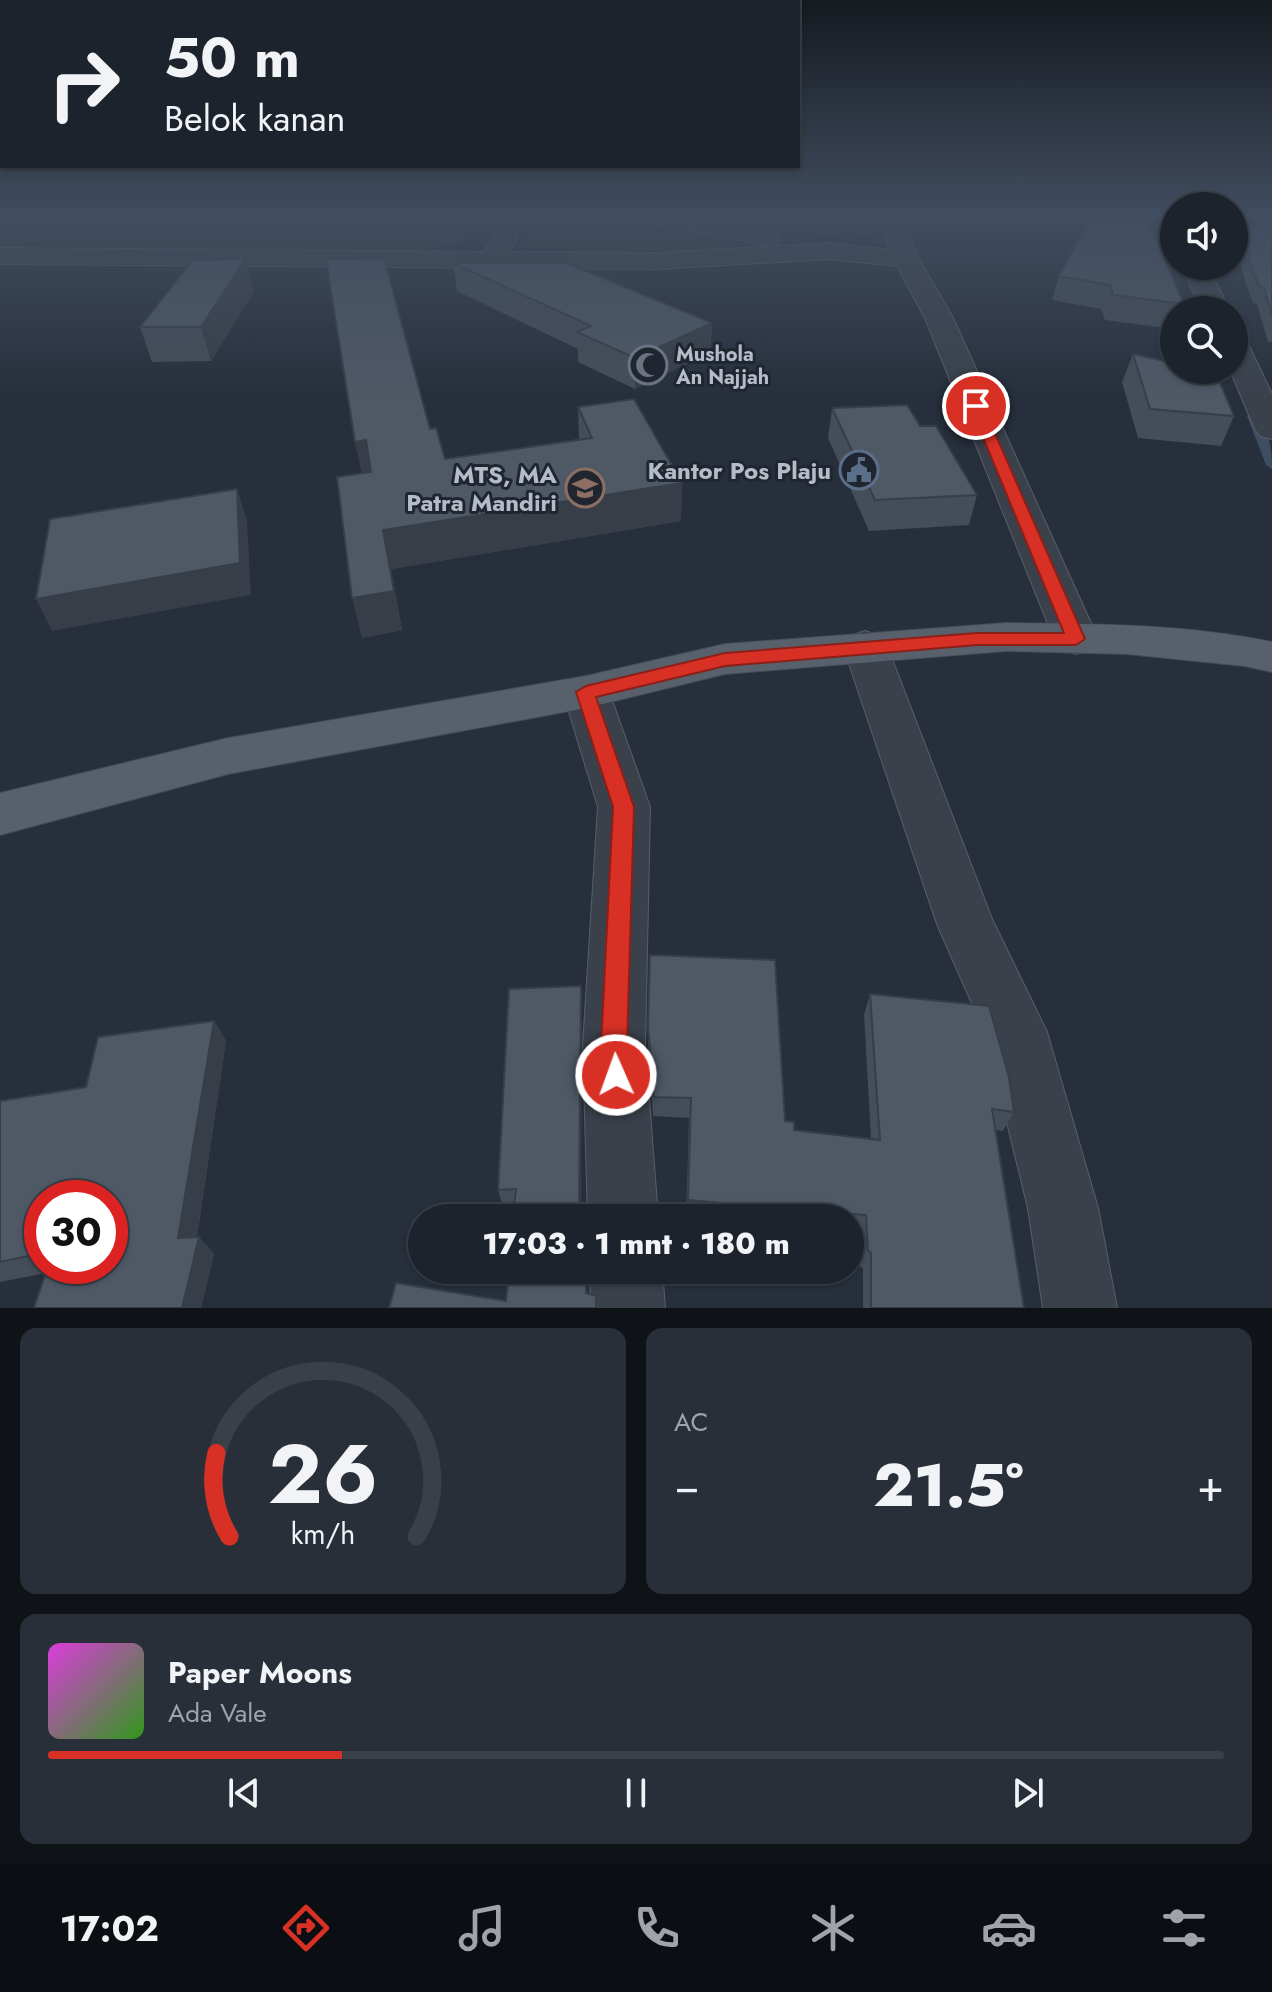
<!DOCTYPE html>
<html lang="id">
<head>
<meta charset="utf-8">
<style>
	:root { --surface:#1c232c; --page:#292f38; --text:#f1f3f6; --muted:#a0a4a9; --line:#3a4048; --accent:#d93025 }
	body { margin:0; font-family:Jost,sans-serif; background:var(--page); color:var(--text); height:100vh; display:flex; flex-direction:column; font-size:30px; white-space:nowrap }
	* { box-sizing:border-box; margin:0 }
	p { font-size:26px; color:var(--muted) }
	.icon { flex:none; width:44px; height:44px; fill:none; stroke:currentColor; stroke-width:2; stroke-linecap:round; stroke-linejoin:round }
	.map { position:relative; height:1308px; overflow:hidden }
	.panel { display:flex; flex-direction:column; gap:20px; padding:20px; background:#0f1318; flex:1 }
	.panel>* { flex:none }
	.guide { position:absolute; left:0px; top:0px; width:800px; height:168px; box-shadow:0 2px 6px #0004,0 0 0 2px var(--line); background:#1c232c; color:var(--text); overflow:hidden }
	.buttons { position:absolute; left:1160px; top:192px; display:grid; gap:16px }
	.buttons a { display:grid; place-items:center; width:88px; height:88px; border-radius:50%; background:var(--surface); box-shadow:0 2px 6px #0004,0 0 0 2px var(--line); font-size:40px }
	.speed { position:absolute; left:24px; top:1180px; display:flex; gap:16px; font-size:40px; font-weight:700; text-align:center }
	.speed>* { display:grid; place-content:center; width:104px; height:104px; border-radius:50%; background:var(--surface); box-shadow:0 2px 6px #0004,0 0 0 2px var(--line); line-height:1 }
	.speed .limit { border:12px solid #d22; background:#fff; color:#111 }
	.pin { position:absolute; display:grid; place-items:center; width:68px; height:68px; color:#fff; margin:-34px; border:4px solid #fff; border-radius:50%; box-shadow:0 2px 8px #0007 }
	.me { position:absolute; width:88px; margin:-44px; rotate:358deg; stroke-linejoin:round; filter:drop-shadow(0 0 6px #0008) }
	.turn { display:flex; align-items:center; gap:28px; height:168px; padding:0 32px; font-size:36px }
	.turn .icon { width:104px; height:104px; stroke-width:2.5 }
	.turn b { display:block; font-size:56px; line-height:68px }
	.big { font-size:60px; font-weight:800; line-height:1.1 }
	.panel .tile { flex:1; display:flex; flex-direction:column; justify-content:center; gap:12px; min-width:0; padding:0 28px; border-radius:16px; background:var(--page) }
	.panel .dial { align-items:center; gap:0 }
	.dial svg { height:208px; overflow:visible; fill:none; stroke:var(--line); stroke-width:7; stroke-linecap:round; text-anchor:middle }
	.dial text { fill:var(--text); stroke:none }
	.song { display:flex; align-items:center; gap:24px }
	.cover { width:96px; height:96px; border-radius:12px; background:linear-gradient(135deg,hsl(300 70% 55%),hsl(110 70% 35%)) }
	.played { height:8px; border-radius:4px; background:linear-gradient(90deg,var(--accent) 25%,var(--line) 25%) }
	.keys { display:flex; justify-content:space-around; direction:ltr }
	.heat { display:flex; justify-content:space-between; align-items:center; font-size:44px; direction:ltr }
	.panel .tiles { flex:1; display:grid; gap:20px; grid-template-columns:1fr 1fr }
	.tile:last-child { grid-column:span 2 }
	.trip { position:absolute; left:408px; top:1204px; width:456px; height:80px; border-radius:40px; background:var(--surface); box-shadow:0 2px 6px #0004,0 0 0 2px var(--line); font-weight:800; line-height:80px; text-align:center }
	.menu { display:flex; height:128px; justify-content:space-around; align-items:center; background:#0b0e12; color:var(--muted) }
	.menu .icon { width:56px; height:56px }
	.menu .current { color:var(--accent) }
	.menu b { font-size:36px; color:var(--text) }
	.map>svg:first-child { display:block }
	.green { fill:#293c3d }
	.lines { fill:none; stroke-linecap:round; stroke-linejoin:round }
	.stream { fill:#3d4d62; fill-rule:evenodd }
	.minor-casing { stroke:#585f69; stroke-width:2 }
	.major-casing { stroke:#434a54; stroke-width:2 }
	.minor { fill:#3a414b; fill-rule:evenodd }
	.major { fill:#58606b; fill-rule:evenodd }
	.wall { fill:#444d58; fill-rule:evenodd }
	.shaded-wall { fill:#373e47 }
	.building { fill:#4f5966; stroke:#373e47; stroke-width:2 }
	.route { fill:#d93025; stroke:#8d1f18; stroke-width:2 }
	.labels { text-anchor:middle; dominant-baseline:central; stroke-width:6; stroke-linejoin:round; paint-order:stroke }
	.far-poi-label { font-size:20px; font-weight:bold; fill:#b5bcc7; stroke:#1f2630; text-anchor:start }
	.poi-label { font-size:24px; font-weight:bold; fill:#b5bcc7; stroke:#1f2630; text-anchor:end }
</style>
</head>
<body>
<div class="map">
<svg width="1272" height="1308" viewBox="0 0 1272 1308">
	<rect width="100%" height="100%" fill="#262f3b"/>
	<g class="green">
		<path d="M0,215h472v16l-8,10 -48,10h-416z"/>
		<path d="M538,215c61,-4 132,13 192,24l3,5 -4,5 -127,3 -78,-5 2,-24z"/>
		<path d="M682,215h196l4,11 -8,9 -25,4z"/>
	</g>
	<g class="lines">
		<path class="stream" d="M1253,412c16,9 19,40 19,57l-6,-4 -19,-49z"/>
		<defs>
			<g id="minor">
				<path d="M503,215h23l-16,37 146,1 174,-10 60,7 -11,-35h23l17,44 34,59 145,321 -7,10 -15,5 -15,-5 -7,-10 -129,-321 -28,-52 -67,-7 -174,10 -656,-5v-16l485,4z"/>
				<path d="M630,215h47l92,17 9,2 3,5 -3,5 -9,2 -127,-24 -8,-2z"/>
				<path d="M1157,215h17v19l-8,-2z"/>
				<path d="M1234,224l38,4v14l-38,-4z"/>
				<path d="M1181,266h26l23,44h-28z"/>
				<path d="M1234,337l10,3 5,6 23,48v45l-12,-3 -5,-7 -25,-59h4z"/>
				<path d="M865,631l15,5 7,10 105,273 55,113 51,176 19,100h-74l-15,-100 -43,-175 -48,-109 -94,-278 7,-10z"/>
				<path d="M586,676l16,5 7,11 41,115 -5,239 13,172h-70l-5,-172 15,-239 -35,-115 7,-11z"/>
				<path d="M590,1270h72l3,38h-74z"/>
			</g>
			<path id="major" d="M1006,623c89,1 179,1 266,19v30l-28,-6 -117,-12 -121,-3 -281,23 -139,34 -358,66 -228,61v-42l228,-55 358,-62 139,-32z"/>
		</defs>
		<use href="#minor" class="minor-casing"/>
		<use href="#major" class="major-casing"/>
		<use href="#minor" class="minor"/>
		<use href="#major" class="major"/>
	</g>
	<g class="wall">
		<path d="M1092,215l92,89 -2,6h-8v19l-69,-9 -4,-11 -49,-9 7,-24z"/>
		<path d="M1242,227l30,3v112h-4l-11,-38 -4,-1 -8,-21 -9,-41z"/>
		<path d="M453,263l259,60 -2,29 -75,37 -57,-27v-13l-121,-58z"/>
		<path d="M254,291l-43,70 -59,1 -12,-35z"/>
		<path d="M1133,354l101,62 -13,30 -83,-8 -16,-56z"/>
		<path d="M578,407l104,76 -1,38 -290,48 11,61 -40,8v-165l-7,-31 75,-13 15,30 134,-20z"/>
		<path d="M832,408l88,18 57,69 -8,30 -100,6 -41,-93z"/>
		<path d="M650,955l135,166 9,9 77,9 -7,-124 6,-21 144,118 -11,19 -7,-1 28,178h-161v-40l-3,-1 -2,-35 -8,-1v-13h-164l3,-100 -36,-2 -5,-70z"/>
		<path d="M582,1007l-68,200h-11l-5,-17z"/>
		<path d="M214,1021l12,20 -29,196h2l15,17 -13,54h-167l12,-35 -46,9v-181l86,-14zM42,1198l68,68h-68z"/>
	</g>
	<g class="shaded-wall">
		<path d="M245,259l9,32 -43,70 -10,-34z"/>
		<path d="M712,323l-2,29 -75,37v-31z"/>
		<path d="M366,440l7,38 -10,1 -8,-37z"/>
		<path d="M682,483l-1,38 -290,48 11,61 -40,8 -10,-40 31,-68z"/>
		<path d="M237,489l10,31 4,75 -199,36 -16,-32z"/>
		<path d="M581,986l1,21 -1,211h-2z"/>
		<path d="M214,1021l12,20 -32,214 -16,-17z"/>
		<path d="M199,1237l15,17 -13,54h-19z"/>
	</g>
	<g class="building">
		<path d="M1092,215h50l13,21 29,68 -71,-9 -3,-10 -51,-9z"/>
		<path d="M1242,227l30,3v85l-8,-27h-4l-9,-21z"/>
		<path d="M384,258l46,171 6,-1 9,31 147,-21 -14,-31 56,-8 48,84 -299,47 11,61 -42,7 -15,-121 34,-5 -5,-32 -11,2 -29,-183z"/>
		<path d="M245,259l-44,68h-61l53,-67z"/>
		<path d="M453,263h113l146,60 -77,35 -58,-26 14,-6z"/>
		<path d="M1133,354l41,9v7h34l7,1 19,45 -84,-7z"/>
		<path d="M907,405l13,21h16l41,69 -102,5 -43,-92z"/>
		<path d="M237,489l3,74 -204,36 14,-80z"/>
		<path d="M650,955l125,5 10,161 9,1v8l86,10 -10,-146 119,12 20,71 5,35 -22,-3 32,199h-153v-56l-3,-1 -2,-36 -178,-15 3,-102 -37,-1 -6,-71z"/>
		<path d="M581,986l-2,232h-66l3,-29 -18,1 11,-201z"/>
		<path d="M214,1021l-36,217 21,-1 -17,71h-148l14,-42h62v-68h-68v55l-42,9v-161l86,-14 12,-50z"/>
		<path d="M509,1270h77v23l10,3v12h-207l7,-25 110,18z"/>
	</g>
	<linearGradient id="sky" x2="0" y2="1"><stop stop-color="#151a20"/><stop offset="0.54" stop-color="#414d60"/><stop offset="1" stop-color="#414d60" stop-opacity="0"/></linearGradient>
	<rect width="1272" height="398" fill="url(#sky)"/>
	<path class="route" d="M976,402l7,4 102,233 -9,6h-99l-252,21 -129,31 38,110 -7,239 2,29 -4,9 -9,4 -10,-4 -4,-9 -1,-29 12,-239 -37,-115 10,-6 139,-33 252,-20h87l-94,-227z"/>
	<defs>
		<symbol id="mosque-ring" viewBox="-11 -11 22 22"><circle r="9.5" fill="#1f2630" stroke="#6b7280" stroke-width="1.5"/><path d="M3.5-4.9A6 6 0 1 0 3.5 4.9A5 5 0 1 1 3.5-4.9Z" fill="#6b7280"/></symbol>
		<symbol id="civic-ring" viewBox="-11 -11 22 22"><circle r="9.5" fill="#1f2630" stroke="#5c6f8a" stroke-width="1.5"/><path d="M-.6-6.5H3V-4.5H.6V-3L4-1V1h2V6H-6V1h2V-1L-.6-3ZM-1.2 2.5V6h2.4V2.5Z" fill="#5c6f8a"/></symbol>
		<symbol id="school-ring" viewBox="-11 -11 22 22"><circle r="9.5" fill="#1f2630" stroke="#8d6e63" stroke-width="1.5"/><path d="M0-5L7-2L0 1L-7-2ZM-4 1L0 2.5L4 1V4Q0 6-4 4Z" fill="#8d6e63"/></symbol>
	</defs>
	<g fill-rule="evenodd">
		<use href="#mosque-ring" x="626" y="343" width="44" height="44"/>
		<use href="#civic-ring" x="837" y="448" width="44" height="44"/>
		<use href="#school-ring" x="563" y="466" width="44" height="44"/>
	</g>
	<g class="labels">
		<g class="far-poi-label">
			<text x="676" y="354">Mushola<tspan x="676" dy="23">An Najjah</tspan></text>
		</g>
		<g class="poi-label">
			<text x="831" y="470">Kantor Pos Plaju</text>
			<text x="557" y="474">MTS, MA<tspan x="557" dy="28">Patra Mandiri</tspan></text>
		</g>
	</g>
</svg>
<div class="buttons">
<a><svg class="icon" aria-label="sound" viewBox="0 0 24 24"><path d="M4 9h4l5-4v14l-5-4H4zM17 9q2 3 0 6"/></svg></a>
<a><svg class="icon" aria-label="search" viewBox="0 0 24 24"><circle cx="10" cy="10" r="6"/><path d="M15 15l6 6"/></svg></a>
</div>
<div class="speed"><div class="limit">30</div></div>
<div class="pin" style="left:976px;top:406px;background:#d93025"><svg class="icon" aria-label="arrive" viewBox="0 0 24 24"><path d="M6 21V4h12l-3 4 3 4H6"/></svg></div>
<svg class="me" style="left:616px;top:1075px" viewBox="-20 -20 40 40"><circle r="17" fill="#d93025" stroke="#fff" stroke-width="3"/><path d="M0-11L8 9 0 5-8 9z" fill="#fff"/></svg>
<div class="trip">17:03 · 1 mnt · 180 m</div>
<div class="guide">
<div class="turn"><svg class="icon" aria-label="right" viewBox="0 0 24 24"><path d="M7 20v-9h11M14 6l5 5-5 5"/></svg><div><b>50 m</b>Belok kanan</div></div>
</div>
</div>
<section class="panel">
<div class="tiles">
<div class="tile dial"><svg viewBox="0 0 100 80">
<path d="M14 69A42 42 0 1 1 86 69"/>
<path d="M14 69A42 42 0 0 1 9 37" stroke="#d93025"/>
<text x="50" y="56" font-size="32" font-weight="700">26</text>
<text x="50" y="72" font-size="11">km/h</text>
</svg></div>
<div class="tile"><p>AC</p>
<div class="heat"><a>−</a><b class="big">21.5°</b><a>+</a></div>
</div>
<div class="tile">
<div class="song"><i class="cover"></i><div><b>Paper Moons</b><p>Ada Vale</p></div></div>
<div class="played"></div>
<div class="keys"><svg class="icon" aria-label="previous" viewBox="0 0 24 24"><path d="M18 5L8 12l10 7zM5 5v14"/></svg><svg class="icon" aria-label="pause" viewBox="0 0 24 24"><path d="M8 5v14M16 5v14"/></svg><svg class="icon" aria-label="next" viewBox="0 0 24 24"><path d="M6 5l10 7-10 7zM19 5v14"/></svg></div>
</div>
</div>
</section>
<nav class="menu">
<b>17:02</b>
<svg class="icon current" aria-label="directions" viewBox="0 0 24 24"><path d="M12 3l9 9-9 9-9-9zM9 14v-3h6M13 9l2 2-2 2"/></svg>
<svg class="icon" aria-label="music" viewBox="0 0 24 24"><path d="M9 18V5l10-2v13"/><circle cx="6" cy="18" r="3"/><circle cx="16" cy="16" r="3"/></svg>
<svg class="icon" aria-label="phone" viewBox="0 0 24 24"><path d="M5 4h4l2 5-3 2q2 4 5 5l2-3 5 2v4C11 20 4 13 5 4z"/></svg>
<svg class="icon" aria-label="climate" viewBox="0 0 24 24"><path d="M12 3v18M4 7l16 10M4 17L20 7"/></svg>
<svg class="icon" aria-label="car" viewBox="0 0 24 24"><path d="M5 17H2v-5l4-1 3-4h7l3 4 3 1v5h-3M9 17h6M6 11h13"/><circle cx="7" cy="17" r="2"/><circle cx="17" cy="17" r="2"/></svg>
<svg class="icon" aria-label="filters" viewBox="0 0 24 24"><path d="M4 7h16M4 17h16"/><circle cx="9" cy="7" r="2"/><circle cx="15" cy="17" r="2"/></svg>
</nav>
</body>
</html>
